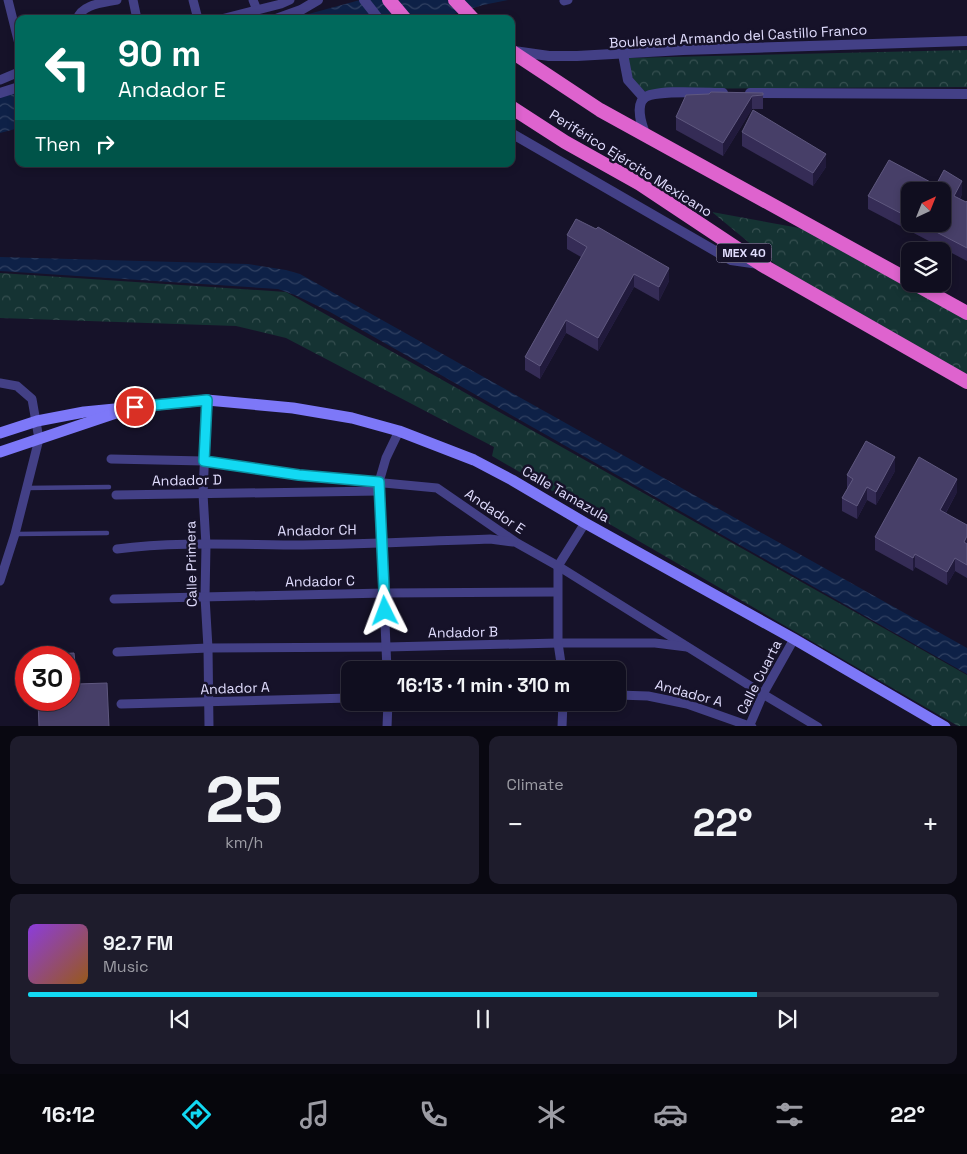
<!DOCTYPE html>
<html lang="en">
<head>
<meta charset="utf-8">
<style>
	:root { --surface:#100e1f; --page:#1e1c2c; --text:#f1f3f6; --muted:#9c9ca4; --line:#302e3d; --accent:#12d9f3 }
	body { margin:0; font-family:"Space Grotesk",sans-serif; background:var(--page); color:var(--text); height:100vh; display:flex; flex-direction:column; font-size:19px; white-space:nowrap }
	* { box-sizing:border-box; margin:0 }
	p { font-size:16px; color:var(--muted) }
	.icon { flex:none; width:28px; height:28px; fill:none; stroke:currentColor; stroke-width:2; stroke-linecap:round; stroke-linejoin:round }
	.map { position:relative; height:726px; overflow:hidden }
	.panel { display:flex; flex-direction:column; gap:10px; padding:10px; background:#090811; flex:1 }
	.panel>* { flex:none }
	.banner { position:absolute; left:15px; top:15px; width:500px; height:152px; border-radius:10px; box-shadow:0 2px 8px #0003,0 0 0 1px var(--line); background:#00695c; color:#fff; overflow:hidden }
	.needle { width:32px; rotate:43deg }
	.buttons { position:absolute; left:901px; top:182px; display:grid; gap:10px }
	.buttons a { display:grid; place-items:center; width:50px; height:50px; border-radius:10px; background:var(--surface); box-shadow:0 2px 8px #0003,0 0 0 1px var(--line); font-size:25px }
	.speed { position:absolute; left:15px; top:646px; display:flex; gap:10px; font-size:25px; font-weight:700; text-align:center }
	.speed>* { display:grid; place-content:center; width:65px; height:65px; border-radius:50%; background:var(--surface); box-shadow:0 2px 8px #0003,0 0 0 1px var(--line); line-height:1 }
	.speed .limit { border:8px solid #d22; background:#fff; color:#111 }
	.pin { position:absolute; display:grid; place-items:center; width:42px; height:42px; color:#fff; margin:-21px; border:2px solid #fff; border-radius:50%; box-shadow:0 1px 5px #0007 }
	.me { position:absolute; width:55px; margin:-28px; rotate:357deg; stroke-linejoin:round; filter:drop-shadow(0 0 4px #0008) }
	.turn { display:flex; align-items:center; gap:18px; height:105px; padding:0 20px; font-size:22px }
	.turn .icon { width:65px; height:65px; stroke-width:2.5 }
	.turn b { display:block; font-size:35px; line-height:42px }
	.then { display:flex; align-items:center; height:48px; padding:0 20px; background:#0003; gap:10px; font-size:19px }
	.big { font-size:38px; font-weight:700; line-height:1.1 }
	.panel .widget { flex:1; display:flex; flex-direction:column; justify-content:center; gap:8px; min-width:0; padding:0 18px; border-radius:10px; background:var(--page) }
	.panel .dial { align-items:center; gap:0 }
	.dial b { font-size:65px; line-height:1 }
	.song { display:flex; align-items:center; gap:15px }
	.cover { width:60px; height:60px; border-radius:8px; background:linear-gradient(135deg,hsl(270 70% 55%),hsl(30 70% 35%)) }
	.played { height:5px; border-radius:2px; background:linear-gradient(90deg,var(--accent) 80%,var(--line) 80%) }
	.keys { display:flex; justify-content:space-around; direction:ltr }
	.heat { display:flex; justify-content:space-between; align-items:center; font-size:28px; direction:ltr }
	.panel .tiles { flex:1; display:grid; gap:10px; grid-template-columns:1fr 1fr }
	.widget:last-child { grid-column:span 2 }
	.trip { position:absolute; left:341px; top:661px; width:285px; height:50px; border-radius:10px; background:var(--surface); box-shadow:0 2px 8px #0003,0 0 0 1px var(--line); font-weight:700; line-height:50px; text-align:center }
	.tabs { display:flex; height:80px; justify-content:space-around; align-items:center; background:#06060c; color:var(--muted) }
	.tabs .icon { width:35px; height:35px }
	.tabs .current { color:var(--accent) }
	.tabs b { font-size:22px; color:var(--text) }
	.map>svg:first-child { display:block }
	.park { fill:url(#park-crowns) }
	.water { fill:url(#water-waves) }
	.lines { fill:none; stroke-linecap:round; stroke-linejoin:round }
	.service { stroke:#434086; stroke-width:4.5 }
	.minor { stroke:#434086; stroke-width:9 }
	.tertiary { stroke:#434086; stroke-width:10 }
	.secondary { stroke:#7d78f8; stroke-width:11 }
	.trunk { stroke:#de63ce; stroke-width:14 }
	.wall { fill:#352c56; fill-rule:evenodd }
	.shaded-wall { fill:#211a3c }
	.building { fill:#473f68; stroke:#5f587f }
	.route-casing { stroke:#0c8d9e; stroke-width:12 }
	.route { stroke:#12d9f3; stroke-width:9 }
	.labels { text-anchor:middle; dominant-baseline:central; stroke-width:5; stroke-linejoin:round; paint-order:stroke }
	.shield { fill:#161229; stroke:#a39fbd; stroke-width:1 }
	.shield-label { font-size:12px; font-weight:bold; fill:#e0dcfd }
	.street-label { font-size:14px; fill:#e0dcfd; stroke:#161229 }
</style>
</head>
<body>
<div class="map">
<svg width="967" height="727" viewBox="0 0 967 727">
	<defs>
		<pattern id="park-crowns" width="20" height="18" patternUnits="userSpaceOnUse" patternTransform="scale(1.25)"><rect width="20" height="18" fill="#153333"/><path d="M2 6a3 3 0 1 1 6 0M12 15a3 3 0 1 1 6 0" fill="none" stroke="#375051"/></pattern>
		<pattern id="water-waves" width="16" height="10" patternUnits="userSpaceOnUse" patternTransform="scale(1.25)"><rect width="16" height="10" fill="#0e2147"/><path d="M0 5q4-4 8 0t8 0" fill="none" stroke="#314162"/></pattern>
	</defs>
	<rect width="100%" height="100%" fill="#161229"/>
	<g class="park">
		<path d="M967,50v37l-306,2 -15,3c-13,-9 -17,-18 -18,-34z"/>
		<path d="M712,212l104,19 151,85v62l-180,-104z"/>
		<path d="M0,273l286,19 681,383v51h-9l-466,-270 2,-9 -208,-109 -50,-12 -236,-8z"/>
	</g>
	<g class="water">
		<path d="M360,0h148l-25,5 -45,14h-148z"/>
		<path d="M19,92v36l-19,5v-36z"/>
		<path d="M0,257l248,7 38,6 14,4 667,374v26l-637,-362 -35,-17 -17,-6 -278,-18z"/>
	</g>
	<g class="lines">
		<g class="service">
			<path d="M26,488l83,-1"/>
			<path d="M16,534l91,-1"/>
		</g>
		<g class="minor">
			<path d="M8,0l11,44"/>
			<path d="M133,0l4,19"/>
			<path d="M193,0l5,19"/>
			<path d="M253,0l4,10"/>
			<path d="M564,1l4,-1"/>
			<path d="M77,19c5,-15 26,-16 40,-19"/>
			<path d="M221,19l60,-15 9,-4"/>
			<path d="M0,80l19,-8"/>
			<path d="M0,383l17,3 15,13 7,40 -24,95 -15,47"/>
			<path d="M207,400l-4,94 3,51 -1,52 3,51 1,79"/>
			<path d="M111,459l93,2 95,14 138,13 80,55 41,23 205,128 55,33"/>
			<path d="M116,495l263,-4"/>
			<path d="M117,549c61,-8 124,-4 186,-4 63,-1 125,-4 187,-6l23,3"/>
			<path d="M114,599l270,-6 173,-1"/>
			<path d="M117,652l91,-4 179,-1 171,-4h97l32,4"/>
			<path d="M387,670l-8,-188 7,-24 13,-27"/>
			<path d="M562,670l-4,-27v-77l27,-43"/>
			<path d="M618,695l30,1 39,8 65,23"/>
			<path d="M121,704l229,-6"/>
			<path d="M387,727l1,-25"/>
			<path d="M562,727l1,-25"/>
			<path d="M749,727l14,-33 31,-55"/>
		</g>
		<g class="tertiary">
			<path d="M364,0l15,19"/>
			<path d="M276,19l25,-9 17,-10"/>
			<path d="M514,51l35,5h28l106,-6 284,-9"/>
			<path d="M623,54l5,26 16,18"/>
			<path d="M0,93l19,-6"/>
			<path d="M750,93l217,1"/>
			<path d="M511,133l220,127 28,4"/>
			<path d="M646,136c-4,-10 -11,-29 -2,-38 11,-9 63,-5 79,-5"/>
		</g>
		<g class="secondary">
			<path d="M0,433l37,-12 47,-9 123,-12 86,8 59,10 47,13 75,29 38,20 73,43 209,116 151,88"/>
			<path d="M0,452l116,-39"/>
		</g>
		<g class="trunk">
			<path d="M389,0l16,19"/>
			<path d="M455,0l18,19"/>
			<path d="M511,51l89,59 310,171"/>
			<path d="M511,107l54,35 75,42 122,81 205,117"/>
			<path d="M915,284l52,29"/>
		</g>
	</g>
	<g class="wall">
		<path d="M763,93v16h-11l-29,47 -47,-26v-13z"/>
		<path d="M742,132l84,35 -13,19 -71,-40z"/>
		<path d="M936,185l26,9 -2,5 6,3 1,-1v60l-99,-52v-13zM910,191l32,33h-32z"/>
		<path d="M567,235l102,46 -10,20 -25,-14 -36,64 -32,-18 -26,46 -15,-9v-13l56,-100 -14,-8z"/>
		<path d="M895,471l-19,34 -9,-5 -10,19 -15,-8v-13l5,-9v-14z"/>
		<path d="M957,492l-11,21 21,23v42l-12,-7 -8,14 -32,-18 -2,4 -38,-21v-13z"/>
	</g>
	<g class="shaded-wall">
		<path d="M752,96v13l-29,47v-13z"/>
		<path d="M826,154v13l-13,19v-13z"/>
		<path d="M962,181v13l-8,15v-13z"/>
		<path d="M669,268v13l-10,20v-14z"/>
		<path d="M634,274v13l-36,64v-13z"/>
		<path d="M566,320v13l-26,46v-13z"/>
		<path d="M895,457v14l-19,34v-13z"/>
		<path d="M957,479v13l-17,31v-13z"/>
		<path d="M867,487v13l-10,19v-13z"/>
		<path d="M967,536v14l-3,-8z"/>
		<path d="M915,554v13l-2,4v-13z"/>
		<path d="M955,558v13l-8,14v-13z"/>
	</g>
	<g class="building">
		<path d="M711,92l52,1v2l-11,1 -29,47 -47,-26 10,-22 23,-1z"/>
		<path d="M753,110l73,44 -13,19 -71,-41z"/>
		<path d="M889,160l47,25 8,-15 18,11 -8,15 12,6 1,-1v47l-46,-24h21v-33h-32v27l-42,-22z"/>
		<path d="M576,219l20,10 2,-2 71,41 -10,19 -25,-13 -36,64 -32,-18 -26,46 -15,-9 62,-110 -20,-12z"/>
		<path d="M866,441l29,16 -19,35 -9,-5 -10,19 -15,-8 11,-19 -6,-4z"/>
		<path d="M919,457l38,22 -17,31 27,15v11l-3,6 3,2v21l-12,-7 -8,14 -32,-18 -2,4 -38,-21z"/>
		<path d="M74,653l3,31 30,-1 2,44h-70l-1,-27h31v-42h-32v-3z"/>
	</g>
	<g class="lines">
		<defs>
			<path id="route" d="M135,407l72,-7 -3,61 95,14 80,7 6,129"/>
		</defs>
		<use href="#route" class="route-casing"/>
		<use href="#route" class="route"/>
	</g>
	<g class="labels">
		<rect class="shield" x="716.5" y="243.5" width="55" height="19" rx="4"/>
		<g class="shield-label">
			<text x="744" y="253">MEX 40</text>
		</g>
		<g class="street-label">
			<text transform="translate(738 36) rotate(-3)">Boulevard Armando del Castillo Franco</text>
			<text transform="translate(631 163) rotate(32)">Periférico Ejército Mexicano</text>
			<text transform="translate(187 480) rotate(-1)">Andador D</text>
			<text transform="translate(566 494) rotate(30)">Calle Tamazula</text>
			<text transform="translate(495 511) rotate(34)">Andador E</text>
			<text transform="translate(317 530) rotate(-1)">Andador CH</text>
			<text transform="translate(191 564) rotate(-91)">Calle Primera</text>
			<text transform="translate(320 581) rotate(-1)">Andador C</text>
			<text transform="translate(463 632) rotate(-1)">Andador B</text>
			<text transform="translate(759 677) rotate(-63)">Calle Cuarta</text>
			<text transform="translate(235 688) rotate(-2)">Andador A</text>
			<text transform="translate(689 693) rotate(15)">Andador A</text>
		</g>
	</g>
</svg>
<div class="buttons">
<a><svg class="needle" viewBox="-14 -14 28 28"><path d="M0-13l5 13h-10z" fill="#e53935"/><path d="M0 13l5-13h-10z" fill="#9c9ca4"/></svg></a>
<a><svg class="icon" aria-label="layers" viewBox="0 0 24 24"><path d="M12 4l9 5-9 5-9-5zM3 14l9 5 9-5"/></svg></a>
</div>
<div class="speed"><div class="limit">30</div></div>
<div class="pin" style="left:135px;top:407px;background:#d93025"><svg class="icon" aria-label="arrive" viewBox="0 0 24 24"><path d="M6 21V4h12l-3 4 3 4H6"/></svg></div>
<svg class="me" style="left:385px;top:611px" viewBox="-20 -20 40 40"><path d="M0-17L14 15 0 8-14 15z" fill="#12d9f3" stroke="#fff" stroke-width="4"/></svg>
<div class="trip">16:13 · 1 min · 310 m</div>
<div class="banner">
<div class="turn"><svg class="icon" aria-label="left" viewBox="0 0 24 24"><path d="M17 20v-9H6M10 6l-5 5 5 5"/></svg><div><b>90 m</b>Andador E</div></div>
<div class="then">Then<svg class="icon" aria-label="right" viewBox="0 0 24 24"><path d="M7 20v-9h11M14 6l5 5-5 5"/></svg></div>
</div>
</div>
<section class="panel">
<div class="tiles">
<div class="widget dial"><b>25</b><p>km/h</p></div>
<div class="widget"><p>Climate</p>
<div class="heat"><a>−</a><b class="big">22°</b><a>+</a></div>
</div>
<div class="widget">
<div class="song"><i class="cover"></i><div><b>92.7 FM</b><p>Music</p></div></div>
<div class="played"></div>
<div class="keys"><svg class="icon" aria-label="previous" viewBox="0 0 24 24"><path d="M18 5L8 12l10 7zM5 5v14"/></svg><svg class="icon" aria-label="pause" viewBox="0 0 24 24"><path d="M8 5v14M16 5v14"/></svg><svg class="icon" aria-label="next" viewBox="0 0 24 24"><path d="M6 5l10 7-10 7zM19 5v14"/></svg></div>
</div>
</div>
</section>
<nav class="tabs">
<b>16:12</b>
<svg class="icon current" aria-label="directions" viewBox="0 0 24 24"><path d="M12 3l9 9-9 9-9-9zM9 14v-3h6M13 9l2 2-2 2"/></svg>
<svg class="icon" aria-label="music" viewBox="0 0 24 24"><path d="M9 18V5l10-2v13"/><circle cx="6" cy="18" r="3"/><circle cx="16" cy="16" r="3"/></svg>
<svg class="icon" aria-label="phone" viewBox="0 0 24 24"><path d="M5 4h4l2 5-3 2q2 4 5 5l2-3 5 2v4C11 20 4 13 5 4z"/></svg>
<svg class="icon" aria-label="climate" viewBox="0 0 24 24"><path d="M12 3v18M4 7l16 10M4 17L20 7"/></svg>
<svg class="icon" aria-label="car" viewBox="0 0 24 24"><path d="M5 17H2v-5l4-1 3-4h7l3 4 3 1v5h-3M9 17h6M6 11h13"/><circle cx="7" cy="17" r="2"/><circle cx="17" cy="17" r="2"/></svg>
<svg class="icon" aria-label="filters" viewBox="0 0 24 24"><path d="M4 7h16M4 17h16"/><circle cx="9" cy="7" r="2"/><circle cx="15" cy="17" r="2"/></svg>
<b>22°</b>
</nav>
</body>
</html>
